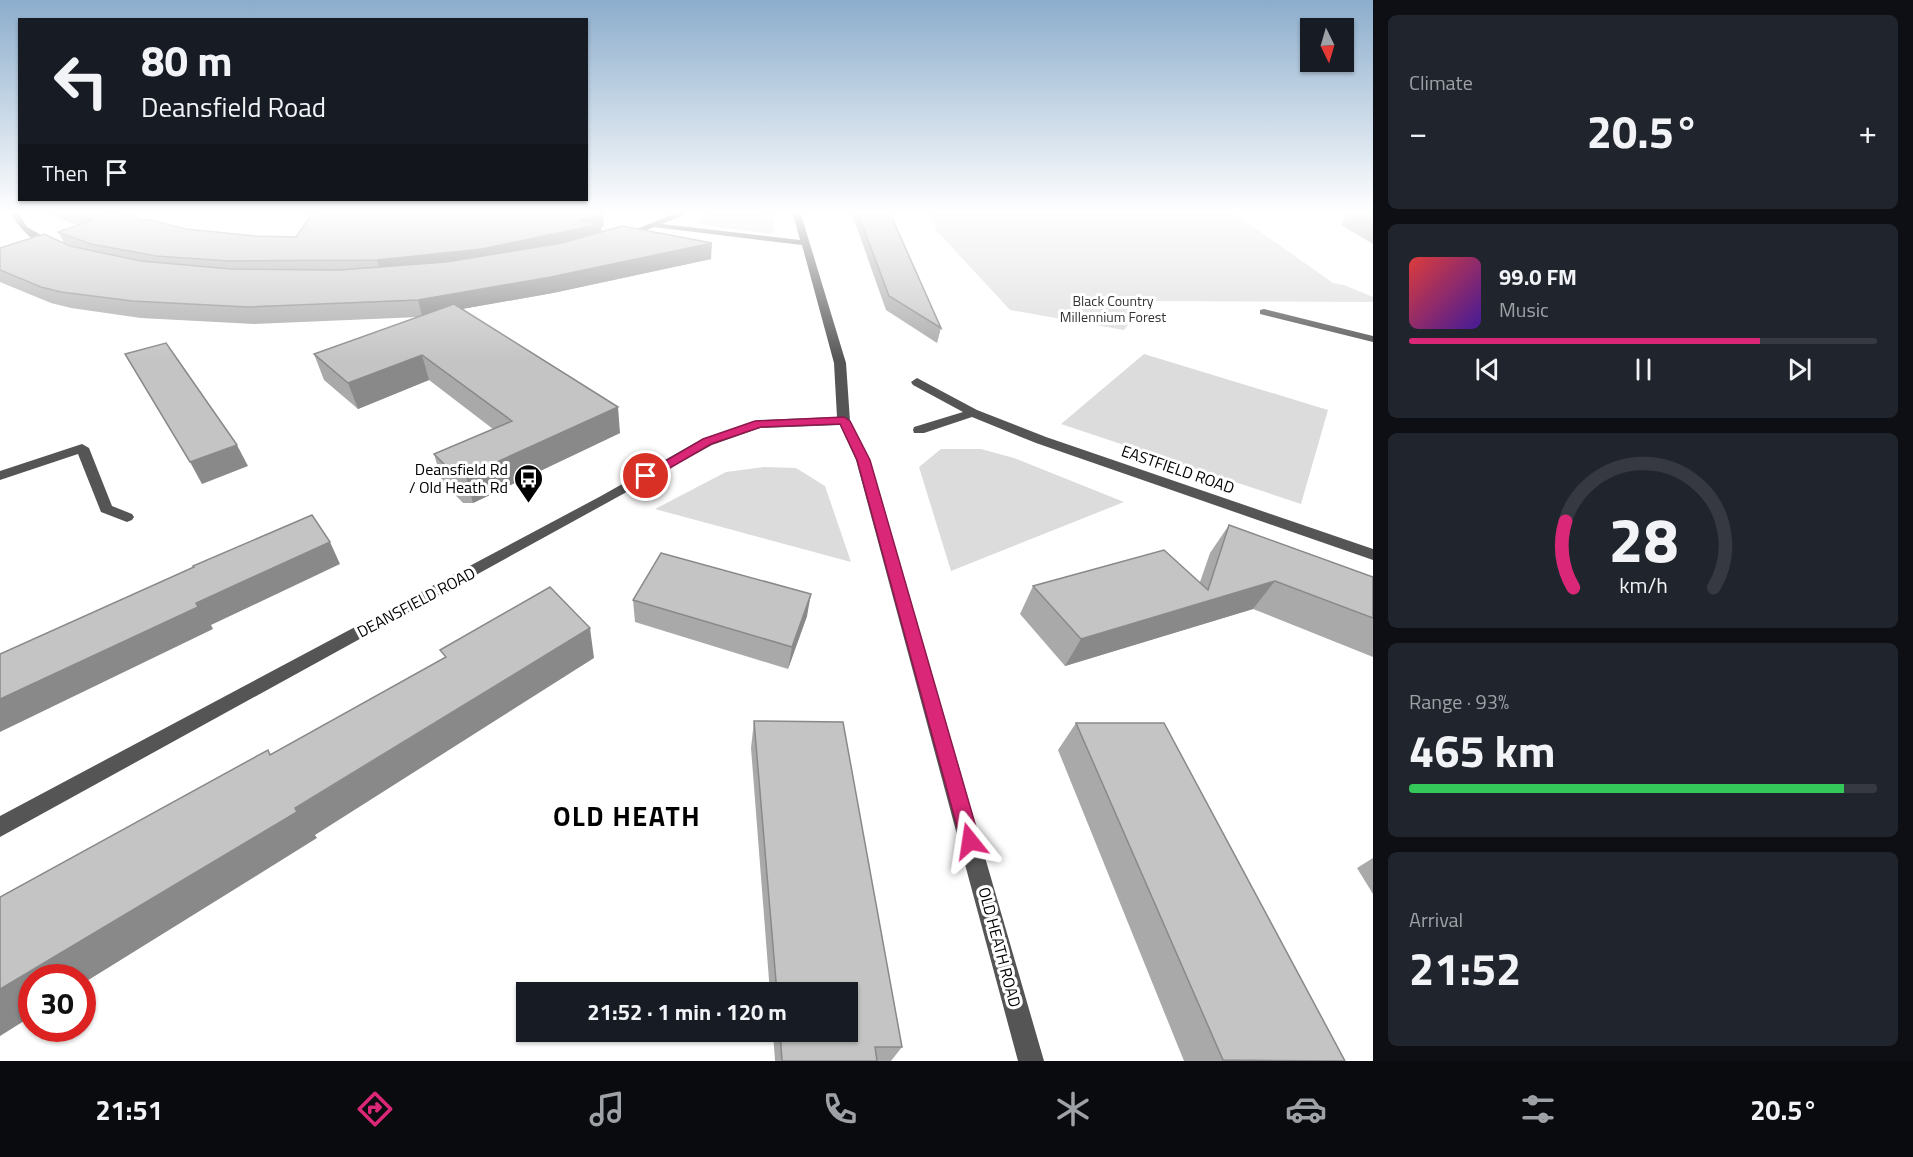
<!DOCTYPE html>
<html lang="en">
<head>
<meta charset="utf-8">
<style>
	:root { --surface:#171b24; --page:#20242c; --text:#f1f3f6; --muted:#9ea1a6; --line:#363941; --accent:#db2777 }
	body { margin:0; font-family:"Titillium Web",sans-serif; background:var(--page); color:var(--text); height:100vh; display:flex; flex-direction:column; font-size:22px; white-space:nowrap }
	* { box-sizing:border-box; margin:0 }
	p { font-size:20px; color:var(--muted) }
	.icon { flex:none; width:33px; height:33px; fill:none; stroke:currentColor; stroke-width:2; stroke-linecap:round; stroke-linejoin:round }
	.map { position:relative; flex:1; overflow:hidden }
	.side { display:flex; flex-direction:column; gap:15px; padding:15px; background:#0d0f14; width:540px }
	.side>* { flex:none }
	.hud { position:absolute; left:18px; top:18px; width:570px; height:183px; border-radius:0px; box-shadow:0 2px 4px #0004; background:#171b24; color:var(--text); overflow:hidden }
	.needle { width:39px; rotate:175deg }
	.tools { position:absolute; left:1300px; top:18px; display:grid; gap:12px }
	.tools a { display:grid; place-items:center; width:54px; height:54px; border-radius:0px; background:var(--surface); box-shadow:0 2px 4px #0004; font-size:30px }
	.speed { position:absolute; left:18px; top:964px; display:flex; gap:12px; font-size:30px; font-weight:700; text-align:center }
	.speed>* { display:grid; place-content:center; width:78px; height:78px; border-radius:50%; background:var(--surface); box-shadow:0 2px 4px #0004; line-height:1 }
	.speed .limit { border:9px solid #d22; background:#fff; color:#111 }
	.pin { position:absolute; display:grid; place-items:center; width:51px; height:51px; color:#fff; margin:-26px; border:3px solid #fff; border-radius:50%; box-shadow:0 2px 6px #0007 }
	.me { position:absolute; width:66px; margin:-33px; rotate:345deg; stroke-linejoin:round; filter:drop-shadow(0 0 4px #0008) }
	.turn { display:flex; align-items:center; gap:21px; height:126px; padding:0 24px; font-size:27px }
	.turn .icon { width:78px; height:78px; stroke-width:2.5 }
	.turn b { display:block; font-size:42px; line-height:51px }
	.then { display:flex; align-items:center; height:57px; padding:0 24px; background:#0003; gap:12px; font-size:22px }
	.big { font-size:45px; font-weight:700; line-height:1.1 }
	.side .card { flex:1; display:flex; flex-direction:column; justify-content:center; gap:9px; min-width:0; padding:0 21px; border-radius:9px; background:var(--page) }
	.side .dial { align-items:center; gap:0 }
	.dial svg { height:156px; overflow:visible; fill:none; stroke:var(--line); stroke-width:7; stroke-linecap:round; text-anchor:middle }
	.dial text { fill:var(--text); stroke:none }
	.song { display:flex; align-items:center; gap:18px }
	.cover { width:72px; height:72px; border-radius:9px; background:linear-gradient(135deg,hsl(0 70% 55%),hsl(260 70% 35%)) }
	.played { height:6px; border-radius:3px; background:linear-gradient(90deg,var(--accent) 75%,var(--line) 75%) }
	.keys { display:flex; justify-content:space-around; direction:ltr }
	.heat { display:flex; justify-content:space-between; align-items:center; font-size:33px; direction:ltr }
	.charge { height:9px; border-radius:4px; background:linear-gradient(90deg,#34c759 93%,var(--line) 0) }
	.trip { position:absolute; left:516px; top:982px; width:342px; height:60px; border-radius:0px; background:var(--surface); box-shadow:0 2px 4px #0004; font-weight:700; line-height:60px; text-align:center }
	.tab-bar { display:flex; height:96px; justify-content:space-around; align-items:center; background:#090b0e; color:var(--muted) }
	.tab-bar .icon { width:42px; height:42px }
	.tab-bar .current { color:var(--accent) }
	.tab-bar b { font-size:27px; color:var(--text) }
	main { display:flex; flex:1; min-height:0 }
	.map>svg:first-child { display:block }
	.green { fill:#dcdcdc }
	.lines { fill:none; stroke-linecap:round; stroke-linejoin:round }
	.minor { fill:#555; fill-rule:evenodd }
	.wall { fill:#a9a9a9 }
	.shaded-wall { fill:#898989 }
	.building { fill:#c4c4c4; stroke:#898989; stroke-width:1.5 }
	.route { fill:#db2777; stroke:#8e194d; stroke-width:1.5 }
	.labels { text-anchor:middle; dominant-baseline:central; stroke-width:6; stroke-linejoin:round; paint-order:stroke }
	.far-park-label { font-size:14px; fill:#333; stroke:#fff }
	.poi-label { font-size:16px; fill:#000; stroke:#fff; text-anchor:end }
	.street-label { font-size:16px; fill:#000; stroke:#fff }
	.near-district-label { font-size:27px; font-weight:bold; letter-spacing:1.5px; fill:#000; stroke:#fff }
</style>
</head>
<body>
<main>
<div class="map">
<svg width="1373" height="1061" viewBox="0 0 1373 1061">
	<rect width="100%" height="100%" fill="#fff"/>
	<g class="green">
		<path d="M710,211h62l3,19 -5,4 -66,-9 -8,-3z"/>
		<path d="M928,211h303l102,72 11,2 29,12v5l-228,-1 -21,29 -114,-20 -73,-79z"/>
		<path d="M1144,354l184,56 -27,94 -240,-80z"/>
		<path d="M941,449h40l33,9 110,44 -173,69 -32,-104z"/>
		<path d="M764,467l32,1 29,18 26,76 -196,-53 71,-37z"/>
	</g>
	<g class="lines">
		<g class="minor">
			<path d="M9,211h8l10,16 28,16v4c-20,1 -37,-21 -46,-36z"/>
			<path d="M681,211h12l-31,13 138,16 -8,-29h8l46,152 4,58 20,39 174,601h-26l-162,-601 -16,-35 -80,3 -48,17 -712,392v-21l601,-320 101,-57 57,-19 78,-3 -3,-54 -32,-118 -148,-18 -28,11 -7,-2z"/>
			<path d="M1264,309l109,27v6l-113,-28v-4z"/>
			<path d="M917,378l60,32 69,27 327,112v11l-337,-117 -64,-26 -48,16h-10l-1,-3 1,-3 49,-15 -50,-27 -2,-3z"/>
			<path d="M82,444l7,4 23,58 20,8 2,3 -2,3 -5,2 -26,-10 -23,-58 -78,26v-9z"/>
		</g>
	</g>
	<g class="wall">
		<path d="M40,211h69l3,3 74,15 69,7 41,1 308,-11 -3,1v5l110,27 -158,34 -91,16 158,124 -147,70h-10l-21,-22 -8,-27 59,-25 -64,-49 -71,29 -34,-29 -10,-26 105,-37 -165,7 -113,-6 -70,-10 -20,-5 -51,-21v-34l65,-4 -7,-12 20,-7z"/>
		<path d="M851,211h38l52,117 -4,15 -51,-33z"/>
		<path d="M1349,211h24v33l-32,-19z"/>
		<path d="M1229,525l144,52v80l-120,-48 -188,57 -45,-52 13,-28 167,-4 10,-29z"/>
		<path d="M633,600l174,16 -19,53 -153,-47z"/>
		<path d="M754,721l148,326 -11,14h-116l-2,-29h75v-39h-78l-19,-245z"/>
		<path d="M1076,723l269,338h-161l-126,-311z"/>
		<path d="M1373,858v36l-16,-26z"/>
	</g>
	<g class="shaded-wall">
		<path d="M603,213l1,13 -3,1 1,10 -221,36 -4,-13 202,-39z"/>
		<path d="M712,243l-1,16 -158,34 -131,23 -4,-16z"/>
		<path d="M422,355l7,25 -71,29 -10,-26z"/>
		<path d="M618,407l2,26 -147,70 -7,-27z"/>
		<path d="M237,445l11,21 -46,18 -12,-22z"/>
		<path d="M330,542l10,22 -129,61 2,4 -213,103v-33l196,-96z"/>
		<path d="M1275,581l-22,28 -188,57 16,-27z"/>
		<path d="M811,594l-4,22 -19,53 4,-22z"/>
		<path d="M590,628l4,30 -279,177 2,3 -235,146v-6h-50v38l-32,20v-47z"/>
	</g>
	<g class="building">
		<path d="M68,211h41l3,3 6,-2 25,8 4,-1 39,10 69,7 41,1 18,-26h289v2l-24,8 22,3 -119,25 -105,11 -148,1 -73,-5 -65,-12 -33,-12 35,-12z"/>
		<path d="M857,211h32l52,117 -52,-32z"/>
		<path d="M622,226l90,17 -161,34 -133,23 -171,7 -115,-6 -71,-9 -20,-5 -41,-17v-22l44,-14 26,12 71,15 90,8 108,1 107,-8 116,-19z"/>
		<path d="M454,304l164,103 -152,69h-10l-22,-22 78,-33 -90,-66 -74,28 -34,-29z"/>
		<path d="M166,343l71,102 -47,17 -65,-108z"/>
		<path d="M312,515l18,27 -134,61 2,4 -198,92v-45l194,-87 -1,-1z"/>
		<path d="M1229,525l144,52v41l-98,-37 -194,58 -48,-53 131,-36 44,40z"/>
		<path d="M661,553l150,41 -19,53 -159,-47z"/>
		<path d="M550,587l40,41 -295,180 2,4 -297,177v-92l268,-147 2,5 176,-98 -6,-7z"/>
		<path d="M754,721l89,1 59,325h-27l2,14h-95l-2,-29h68v-39h-71z"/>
		<path d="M1076,723h88l181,338 -122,-1z"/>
	</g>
	<linearGradient id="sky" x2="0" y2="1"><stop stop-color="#8cadcc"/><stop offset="0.59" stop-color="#fff"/><stop offset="1" stop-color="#fff" stop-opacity="0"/></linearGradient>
	<rect width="1373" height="360" fill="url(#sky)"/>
	<path class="route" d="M844,417l6,4 20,39 110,381 -3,7 -7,3 -6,-3 -3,-7 -104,-381 -17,-36 -79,3 -50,17 -60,35h-9l-2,-3 63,-37 52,-18z"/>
	<defs>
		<symbol id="bus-pin" viewBox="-11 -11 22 30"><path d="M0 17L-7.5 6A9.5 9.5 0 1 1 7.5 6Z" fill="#000" stroke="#fff"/><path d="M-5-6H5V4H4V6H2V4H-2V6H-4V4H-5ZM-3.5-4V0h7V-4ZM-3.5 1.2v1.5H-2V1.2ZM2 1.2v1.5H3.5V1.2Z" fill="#fff"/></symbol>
	</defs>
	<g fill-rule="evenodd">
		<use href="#bus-pin" x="512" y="462" width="33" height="45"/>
	</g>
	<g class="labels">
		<g class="far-park-label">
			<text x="1113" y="300">Black Country<tspan x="1113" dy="16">Millennium Forest</tspan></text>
		</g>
		<g class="poi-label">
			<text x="508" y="469">Deansfield Rd<tspan x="508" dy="18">/ Old Heath Rd</tspan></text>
		</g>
		<g class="street-label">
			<text transform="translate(1178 469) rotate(19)">EASTFIELD ROAD</text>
			<text transform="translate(416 602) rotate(-28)">DEANSFIELD ROAD</text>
			<text transform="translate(1000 947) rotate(75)">OLD HEATH ROAD</text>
		</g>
		<g class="near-district-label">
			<text x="627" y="815">OLD HEATH</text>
		</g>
	</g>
</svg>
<div class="tools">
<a><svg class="needle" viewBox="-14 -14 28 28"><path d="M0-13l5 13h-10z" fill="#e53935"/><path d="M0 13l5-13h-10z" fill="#9ea1a6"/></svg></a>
</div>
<div class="speed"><div class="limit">30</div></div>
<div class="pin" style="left:646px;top:476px;background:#d93025"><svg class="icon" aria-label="arrive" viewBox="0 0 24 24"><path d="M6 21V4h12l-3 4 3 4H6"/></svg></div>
<svg class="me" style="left:970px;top:841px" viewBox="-20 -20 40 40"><path d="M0-17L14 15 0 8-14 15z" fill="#db2777" stroke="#fff" stroke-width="4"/></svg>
<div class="trip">21:52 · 1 min · 120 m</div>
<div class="hud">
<div class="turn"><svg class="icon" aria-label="left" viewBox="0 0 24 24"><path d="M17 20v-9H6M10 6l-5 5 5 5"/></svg><div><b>80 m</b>Deansfield Road</div></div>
<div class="then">Then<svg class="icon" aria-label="arrive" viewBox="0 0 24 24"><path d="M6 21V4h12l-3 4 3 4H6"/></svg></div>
</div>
</div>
<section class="side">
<div class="card"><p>Climate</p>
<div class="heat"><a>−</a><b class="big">20.5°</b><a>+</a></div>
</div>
<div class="card">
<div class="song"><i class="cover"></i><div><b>99.0 FM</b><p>Music</p></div></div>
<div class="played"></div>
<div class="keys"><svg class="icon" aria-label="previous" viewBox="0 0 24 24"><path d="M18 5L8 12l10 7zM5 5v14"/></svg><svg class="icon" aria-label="pause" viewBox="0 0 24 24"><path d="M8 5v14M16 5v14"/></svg><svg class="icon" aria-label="next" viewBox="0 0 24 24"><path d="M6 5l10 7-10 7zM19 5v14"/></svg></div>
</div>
<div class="card dial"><svg viewBox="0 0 100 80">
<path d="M14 69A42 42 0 1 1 86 69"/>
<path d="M14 69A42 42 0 0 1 10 35" stroke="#db2777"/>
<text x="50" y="56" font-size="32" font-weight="700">28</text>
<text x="50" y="72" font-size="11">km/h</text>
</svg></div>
<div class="card"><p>Range · 93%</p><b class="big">465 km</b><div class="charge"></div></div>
<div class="card"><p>Arrival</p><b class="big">21:52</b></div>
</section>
</main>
<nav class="tab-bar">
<b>21:51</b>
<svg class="icon current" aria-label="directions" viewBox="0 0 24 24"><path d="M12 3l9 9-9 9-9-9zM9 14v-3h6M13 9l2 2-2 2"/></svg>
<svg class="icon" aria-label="music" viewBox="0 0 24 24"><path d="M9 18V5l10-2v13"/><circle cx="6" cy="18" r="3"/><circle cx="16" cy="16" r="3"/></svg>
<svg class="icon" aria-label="phone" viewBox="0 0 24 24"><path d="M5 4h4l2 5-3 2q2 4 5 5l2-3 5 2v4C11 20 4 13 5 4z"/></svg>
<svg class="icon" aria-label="climate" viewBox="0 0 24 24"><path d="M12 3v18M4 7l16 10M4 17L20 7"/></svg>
<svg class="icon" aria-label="car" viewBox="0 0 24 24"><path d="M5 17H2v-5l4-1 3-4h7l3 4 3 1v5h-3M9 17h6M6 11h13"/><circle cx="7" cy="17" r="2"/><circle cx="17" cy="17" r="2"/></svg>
<svg class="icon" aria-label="filters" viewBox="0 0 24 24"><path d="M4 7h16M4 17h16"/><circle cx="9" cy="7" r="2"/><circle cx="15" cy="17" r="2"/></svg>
<b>20.5°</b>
</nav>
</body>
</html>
